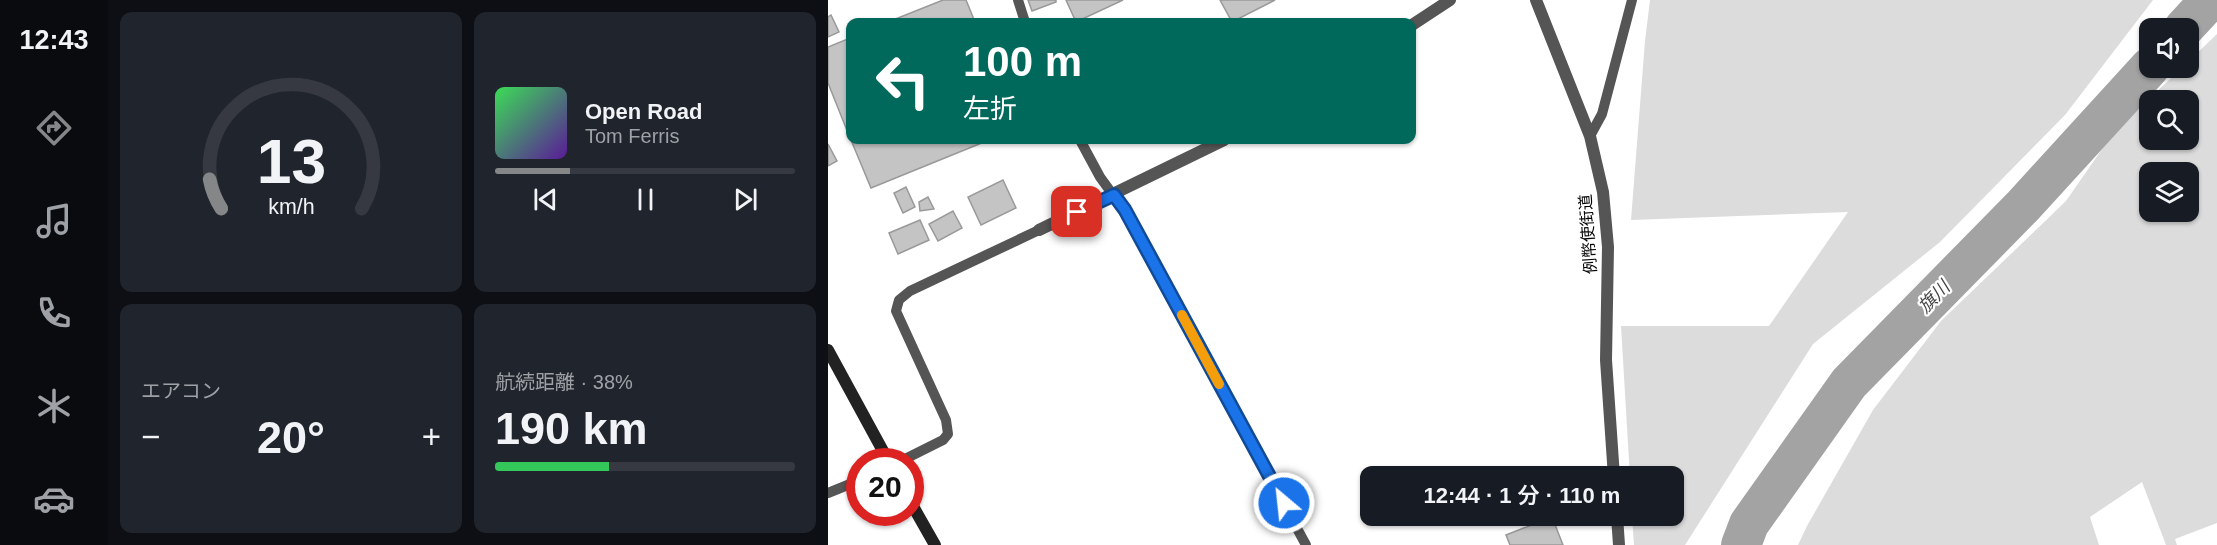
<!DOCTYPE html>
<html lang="ja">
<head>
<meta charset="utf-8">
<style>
	:root { --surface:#171b24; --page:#20242c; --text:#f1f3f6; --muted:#9ea1a6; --line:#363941; --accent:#858687 }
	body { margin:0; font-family:Helvetica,"Noto Sans JP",sans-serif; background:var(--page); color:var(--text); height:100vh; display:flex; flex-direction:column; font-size:22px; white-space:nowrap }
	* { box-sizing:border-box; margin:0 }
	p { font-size:20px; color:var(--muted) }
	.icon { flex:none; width:33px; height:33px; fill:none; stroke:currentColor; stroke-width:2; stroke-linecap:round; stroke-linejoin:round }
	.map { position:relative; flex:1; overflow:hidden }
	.details { display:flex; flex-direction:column; gap:12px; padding:12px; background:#0d0f14; width:720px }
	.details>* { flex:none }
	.guide { position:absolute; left:18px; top:18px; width:570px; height:126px; border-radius:12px; box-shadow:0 2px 4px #0004; background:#00695c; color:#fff; overflow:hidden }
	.tools { position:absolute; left:1311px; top:18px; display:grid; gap:12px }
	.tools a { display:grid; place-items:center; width:60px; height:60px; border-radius:12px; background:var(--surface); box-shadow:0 2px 4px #0004; font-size:30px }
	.speed { position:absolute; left:18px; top:448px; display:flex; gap:12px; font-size:30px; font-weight:700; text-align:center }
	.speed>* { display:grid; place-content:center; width:78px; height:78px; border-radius:50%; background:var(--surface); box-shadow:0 2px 4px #0004; line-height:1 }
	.speed .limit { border:9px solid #d22; background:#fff; color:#111 }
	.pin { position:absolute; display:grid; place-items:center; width:51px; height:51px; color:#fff; margin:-26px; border-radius:12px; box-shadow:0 3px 9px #0006 }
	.me { position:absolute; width:66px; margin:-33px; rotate:332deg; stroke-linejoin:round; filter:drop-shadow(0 0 4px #0008) }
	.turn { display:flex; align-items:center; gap:21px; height:126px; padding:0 18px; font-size:27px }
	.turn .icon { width:78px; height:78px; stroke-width:2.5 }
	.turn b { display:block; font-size:42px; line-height:51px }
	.big { font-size:45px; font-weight:600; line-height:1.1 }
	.details .tile { flex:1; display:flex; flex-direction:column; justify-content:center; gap:9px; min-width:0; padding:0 21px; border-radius:12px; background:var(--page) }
	.details .dial { align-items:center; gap:0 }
	.dial svg { height:156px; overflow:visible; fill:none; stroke:var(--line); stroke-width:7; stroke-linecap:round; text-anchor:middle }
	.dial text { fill:var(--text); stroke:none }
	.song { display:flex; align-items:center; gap:18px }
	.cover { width:72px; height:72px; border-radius:9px; background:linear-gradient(135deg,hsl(130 70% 55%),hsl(270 70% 35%)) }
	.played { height:6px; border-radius:3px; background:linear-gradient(90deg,var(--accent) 25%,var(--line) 25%) }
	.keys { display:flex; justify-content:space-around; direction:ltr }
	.heat { display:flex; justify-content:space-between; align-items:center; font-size:33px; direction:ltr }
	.charge { height:9px; border-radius:4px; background:linear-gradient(90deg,#34c759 38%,var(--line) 0) }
	.details .tiles { flex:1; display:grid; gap:12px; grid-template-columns:repeat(2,1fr) }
	.trip { position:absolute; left:532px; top:466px; width:324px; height:60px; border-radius:12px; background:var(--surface); box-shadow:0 2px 4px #0004; font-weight:600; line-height:60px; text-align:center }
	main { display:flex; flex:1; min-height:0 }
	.tab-bar { display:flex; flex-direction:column; width:108px; justify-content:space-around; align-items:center; background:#090b0e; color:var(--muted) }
	.tab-bar .icon { width:42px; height:42px }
	.tab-bar .active { color:var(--accent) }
	.tab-bar b { font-size:27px; color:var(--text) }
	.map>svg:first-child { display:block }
	.green { fill:#dcdcdc; fill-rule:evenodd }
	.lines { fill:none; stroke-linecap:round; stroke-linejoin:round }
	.river { stroke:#a3a3a3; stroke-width:40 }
	.building { fill:#c4c4c4; stroke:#999; stroke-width:1.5 }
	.lane { stroke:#555; stroke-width:10 }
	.street { stroke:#555; stroke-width:12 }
	.secondary { stroke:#222; stroke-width:12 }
	.route-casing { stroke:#114b97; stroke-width:15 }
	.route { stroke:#1a73e8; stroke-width:10 }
	.slow { stroke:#f59e0b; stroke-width:10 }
	.labels { text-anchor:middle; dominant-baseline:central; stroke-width:4.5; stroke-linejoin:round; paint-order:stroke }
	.street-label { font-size:16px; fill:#000; stroke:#fff }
	.water-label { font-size:18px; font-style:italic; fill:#444; stroke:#fff }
</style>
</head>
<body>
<main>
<nav class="tab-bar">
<b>12:43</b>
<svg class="icon active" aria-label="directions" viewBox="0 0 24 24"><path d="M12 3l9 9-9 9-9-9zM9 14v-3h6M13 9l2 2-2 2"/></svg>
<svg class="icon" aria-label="music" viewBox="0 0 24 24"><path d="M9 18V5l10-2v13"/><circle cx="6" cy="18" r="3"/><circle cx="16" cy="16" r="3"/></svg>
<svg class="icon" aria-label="phone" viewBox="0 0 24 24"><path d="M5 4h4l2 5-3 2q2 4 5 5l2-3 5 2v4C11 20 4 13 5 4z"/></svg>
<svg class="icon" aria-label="climate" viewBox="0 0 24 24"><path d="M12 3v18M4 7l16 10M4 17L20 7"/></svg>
<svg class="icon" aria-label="car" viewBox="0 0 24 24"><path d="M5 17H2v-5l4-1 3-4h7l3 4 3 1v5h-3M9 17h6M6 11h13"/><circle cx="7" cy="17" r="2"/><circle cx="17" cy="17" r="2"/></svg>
</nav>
<section class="details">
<div class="tiles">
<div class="tile dial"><svg viewBox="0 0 100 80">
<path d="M14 69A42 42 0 1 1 86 69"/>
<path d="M14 69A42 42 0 0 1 8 54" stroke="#858687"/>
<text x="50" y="56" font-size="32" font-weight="700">13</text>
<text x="50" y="72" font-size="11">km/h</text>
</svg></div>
<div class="tile">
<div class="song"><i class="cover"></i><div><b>Open Road</b><p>Tom Ferris</p></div></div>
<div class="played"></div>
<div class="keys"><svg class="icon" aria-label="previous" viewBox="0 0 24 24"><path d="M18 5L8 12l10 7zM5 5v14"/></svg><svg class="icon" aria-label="pause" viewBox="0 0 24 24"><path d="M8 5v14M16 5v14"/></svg><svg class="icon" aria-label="next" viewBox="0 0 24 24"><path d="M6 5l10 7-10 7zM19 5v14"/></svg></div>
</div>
<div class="tile"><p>エアコン</p>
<div class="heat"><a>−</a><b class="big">20°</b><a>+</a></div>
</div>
<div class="tile"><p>航続距離 · 38%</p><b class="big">190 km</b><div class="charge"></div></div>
</div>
</section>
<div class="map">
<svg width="1389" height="545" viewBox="0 0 1389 545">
	<rect width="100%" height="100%" fill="#fff"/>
	<g class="green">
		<path d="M822,0h503l-88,115 -125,127 -127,102 -128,201h-51l-2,-29h42v-39h-44l-9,-151h148l79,-114 -217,8 14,-179z"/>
		<path d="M1389,34v489l-42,16 2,6h-11l-24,-63 -52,35 9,28h-301l9,-19 66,-116 68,-89 125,-120 50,-72 66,-61h6l1,-7zM1322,100h38v40h-38zM1322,172h38v40h-38z"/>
	</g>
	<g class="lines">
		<g class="river">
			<path d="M1356,28l26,-28"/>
			<path d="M913,545l8,-21 100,-141 174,-177 127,-139"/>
		</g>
	</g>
	<g class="building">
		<path d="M115,0h23l9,22h-87z"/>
		<path d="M200,0h28v2l-24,9z"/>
		<path d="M238,0h57l-47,22z"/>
		<path d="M392,0h55l-43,22z"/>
		<path d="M3,15l8,17 -11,5v-20z"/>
		<path d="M22,38v100l-22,-55v-36z"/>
		<path d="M23,140h138l-118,48z"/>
		<path d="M0,144l9,17 -9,5z"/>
		<path d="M175,180l13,28 -35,17 -13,-28z"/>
		<path d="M78,187l9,20 -12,6 -9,-20z"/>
		<path d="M100,197l6,12 -14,2 -1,-9z"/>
		<path d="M125,211l9,17 -24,13 -9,-17z"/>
		<path d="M92,220l9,20 -31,14 -9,-21z"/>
		<path d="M724,517l11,28h-53l-4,-10z"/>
	</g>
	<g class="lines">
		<g class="lane">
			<path d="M190,0l7,22"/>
			<path d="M762,136l12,-22 30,-114"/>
			<path d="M252,140l20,37 24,33 182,335"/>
			<path d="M71,462l44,-22 5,-6 -2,-14 -50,-109 3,-11 11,-9 129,-61"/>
			<path d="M0,493l32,-13"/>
		</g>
		<g class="street">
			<path d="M708,0l54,136 13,56 5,55 -2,113 8,117"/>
			<path d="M584,25l38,-25"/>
			<path d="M211,230l185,-90"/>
			<path d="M789,516l2,29"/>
		</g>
		<g class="secondary">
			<path d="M0,350l61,112"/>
			<path d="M82,501l25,44"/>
		</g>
	</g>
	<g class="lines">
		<defs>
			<path id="route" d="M249,212l37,-17 11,15 159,293"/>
		</defs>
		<use href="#route" class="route-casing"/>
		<use href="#route" class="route"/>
		<path class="slow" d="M354,315l37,69"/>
	</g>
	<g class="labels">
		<g class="street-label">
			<text transform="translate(760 234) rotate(-94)">例幣使街道</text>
		</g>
		<g class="water-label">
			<text transform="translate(1106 297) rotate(-46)">旗川</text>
		</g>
	</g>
</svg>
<div class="tools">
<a><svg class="icon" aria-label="sound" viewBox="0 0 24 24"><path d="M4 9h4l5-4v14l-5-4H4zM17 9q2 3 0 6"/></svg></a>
<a><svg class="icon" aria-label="search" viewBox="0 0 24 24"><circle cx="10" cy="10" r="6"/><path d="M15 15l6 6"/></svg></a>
<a><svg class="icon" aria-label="layers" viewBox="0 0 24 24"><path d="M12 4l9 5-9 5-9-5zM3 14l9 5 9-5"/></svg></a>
</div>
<div class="speed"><div class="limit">20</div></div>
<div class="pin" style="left:249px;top:212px;background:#d93025"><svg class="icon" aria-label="arrive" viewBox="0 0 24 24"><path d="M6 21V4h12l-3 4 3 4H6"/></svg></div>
<svg class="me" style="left:456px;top:503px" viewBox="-20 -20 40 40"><circle r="17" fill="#1a73e8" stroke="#fff" stroke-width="3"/><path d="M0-11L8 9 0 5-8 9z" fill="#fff"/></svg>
<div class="trip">12:44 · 1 分 · 110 m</div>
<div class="guide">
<div class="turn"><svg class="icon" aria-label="left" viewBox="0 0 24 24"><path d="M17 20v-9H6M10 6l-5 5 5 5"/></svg><div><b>100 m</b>左折</div></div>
</div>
</div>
</main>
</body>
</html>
